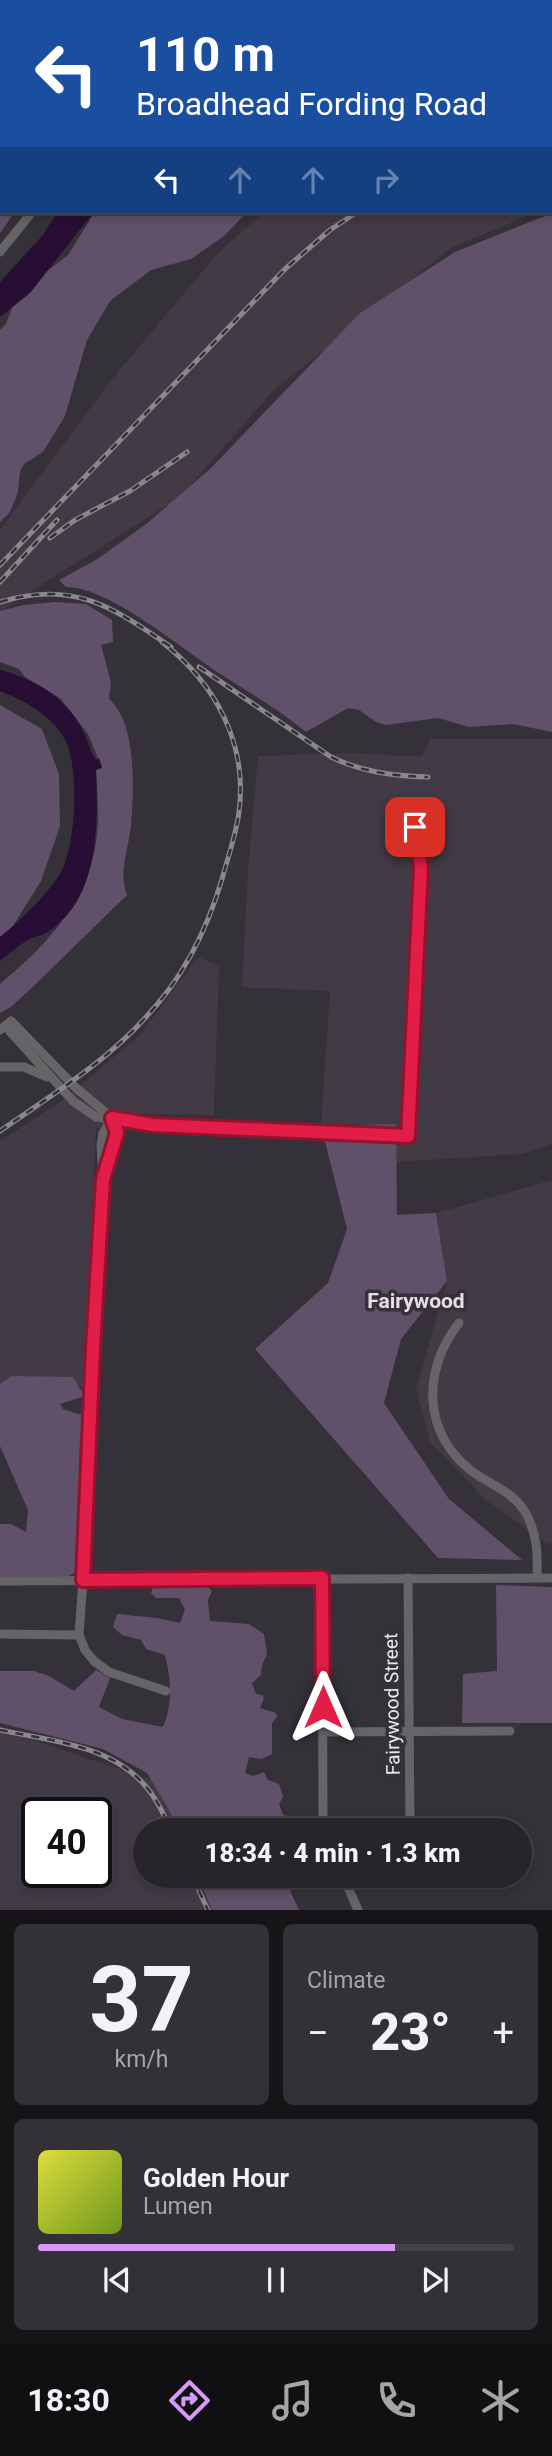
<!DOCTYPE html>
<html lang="en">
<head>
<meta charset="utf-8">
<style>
	:root { --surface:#28252a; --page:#343136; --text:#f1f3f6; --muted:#a5a5a8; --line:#444247; --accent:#d89af8 }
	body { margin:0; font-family:Roboto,sans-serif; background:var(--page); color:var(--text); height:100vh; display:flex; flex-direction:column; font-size:26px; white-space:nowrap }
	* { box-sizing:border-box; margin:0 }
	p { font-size:23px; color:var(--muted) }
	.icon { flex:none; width:38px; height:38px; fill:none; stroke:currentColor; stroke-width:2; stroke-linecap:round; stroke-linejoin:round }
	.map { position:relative; height:1910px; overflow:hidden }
	.side { display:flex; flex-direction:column; gap:14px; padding:14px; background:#161417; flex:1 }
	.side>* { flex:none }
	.top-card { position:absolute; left:0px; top:0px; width:553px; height:214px; box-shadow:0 4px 10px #0003,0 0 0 2px var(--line); background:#1a4fa0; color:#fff; overflow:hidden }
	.speed { position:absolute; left:21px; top:1797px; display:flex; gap:14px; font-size:35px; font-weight:700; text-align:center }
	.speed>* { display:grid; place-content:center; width:91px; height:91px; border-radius:50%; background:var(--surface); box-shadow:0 4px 10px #0003,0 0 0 2px var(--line); line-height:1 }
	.speed .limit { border:4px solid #111; border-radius:10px; background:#fff; color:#111 }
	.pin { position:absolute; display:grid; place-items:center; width:60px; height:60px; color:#fff; margin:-30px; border-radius:14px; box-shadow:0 4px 10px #0006 }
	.me { position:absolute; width:77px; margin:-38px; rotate:0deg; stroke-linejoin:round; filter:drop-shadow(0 0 5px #0008) }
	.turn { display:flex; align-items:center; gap:24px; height:147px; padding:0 21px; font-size:32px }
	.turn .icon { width:91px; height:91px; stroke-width:2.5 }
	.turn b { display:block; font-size:49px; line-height:60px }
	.lanes { display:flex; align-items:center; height:66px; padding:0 21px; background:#0003; justify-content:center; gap:35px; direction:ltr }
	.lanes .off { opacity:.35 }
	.big { font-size:52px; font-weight:800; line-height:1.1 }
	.side .widget { flex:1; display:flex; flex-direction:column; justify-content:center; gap:10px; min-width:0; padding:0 24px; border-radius:10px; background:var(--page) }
	.side .dial { align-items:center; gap:0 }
	.dial b { font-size:91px; line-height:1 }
	.song { display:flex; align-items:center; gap:21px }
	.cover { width:84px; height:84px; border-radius:10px; background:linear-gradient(135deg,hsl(60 70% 55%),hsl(80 70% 35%)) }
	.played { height:7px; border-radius:4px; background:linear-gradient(90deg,var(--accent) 75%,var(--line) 75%) }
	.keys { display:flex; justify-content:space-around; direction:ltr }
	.heat { display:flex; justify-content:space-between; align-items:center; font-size:38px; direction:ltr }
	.side .tiles { flex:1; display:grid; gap:14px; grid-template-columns:1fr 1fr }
	.widget:last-child { grid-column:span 2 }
	.trip { position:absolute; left:133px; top:1818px; width:399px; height:70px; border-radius:35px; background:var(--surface); box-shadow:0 4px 10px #0003,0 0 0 2px var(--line); font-weight:800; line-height:70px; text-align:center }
	.tabs { display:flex; height:112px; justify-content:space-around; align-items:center; background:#100f11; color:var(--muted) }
	.tabs .icon { width:49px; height:49px }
	.tabs .selected { color:var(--accent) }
	.tabs b { font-size:32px; color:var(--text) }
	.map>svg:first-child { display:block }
	.built { fill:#423a45; fill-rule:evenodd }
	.green { fill:#61506a }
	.water { fill:#280d34 }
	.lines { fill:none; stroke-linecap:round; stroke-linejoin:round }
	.minor { stroke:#676468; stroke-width:9 }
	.rail-casing { stroke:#8b888d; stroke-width:5 }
	.rail { stroke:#353138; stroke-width:2.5; stroke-dasharray:8; stroke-linecap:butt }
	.route-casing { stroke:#92132f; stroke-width:18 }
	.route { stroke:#e11d48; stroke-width:12 }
	.labels { text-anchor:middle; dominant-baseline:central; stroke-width:7; stroke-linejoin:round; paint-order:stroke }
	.street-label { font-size:19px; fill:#edeaee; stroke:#353138 }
	.neighbourhood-label { font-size:21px; font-weight:bold; fill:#e3dde6; stroke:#353138 }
</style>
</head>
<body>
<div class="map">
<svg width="552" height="1910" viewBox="0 0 552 1910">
	<rect width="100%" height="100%" fill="#353138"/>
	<g class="built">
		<path d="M264,212h279l-11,2 -80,33 -180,145 -92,105 -180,114v-81l108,-146 109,-130z"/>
		<path d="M430,739h122v405l-29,10 -127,8 -1,-38 -74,2 9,-135 -88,-4 6,-117 10,-114 94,-3 70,4z"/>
		<path d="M198,957l21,9 -5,149 -72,-1 -46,15 -11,258 -85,-4v-242l60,-39 80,-67z"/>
		<path d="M552,1180v363l-4,1 -62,-44 -56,-58 -14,-53 31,-108 -11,-68z"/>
		<path d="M0,1729l158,53 25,48h-38v46h62l18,34h-225zM37,1813h59v59h-59z"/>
	</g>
	<g class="green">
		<path d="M0,0h118l-116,2v210h13l-15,21z"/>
		<path d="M95,212h152l-23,24 -33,23 -40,11 -41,31 -23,39 -22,76 -22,36 -19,12 -4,8 -2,20 -8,20 -10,10v-192l6,-6 7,-19 13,-18 42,-32z"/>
		<path d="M552,213v519l-39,-8 -44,3 -31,-9 -52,7 -10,-3 -17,-12 -11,-2 -42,24c-29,-24 -60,-41 -90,-61 -35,-23 -109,-85 -150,-84l-7,-7 37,-20 49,-35 65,-56 150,-156 95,-61z"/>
		<path d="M55,602l31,2 26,16 1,22 -12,3 10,37 -2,17c28,24 25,91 22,126 -2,23 -13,47 -4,70l-86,84 -30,28 -11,6v-29c53,-44 97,-93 98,-166 0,-16 -1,-32 -2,-49l6,-1 -14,-34 -28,-36 -35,-21 -6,-8 -19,-7v-51l23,-6z"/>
		<path d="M0,705l42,24 17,45 1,52 -19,55 -28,45 -13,11z"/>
		<path d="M396,1124l1,91 39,-2 11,68 -46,58 -17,64 65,96 73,61 -84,-2 -183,-209 73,-66 19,-54 -26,-103z"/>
		<path d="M11,1376l62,1 7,12 6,4 -4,4 -22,7 3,5 19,6c2,52 1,105 -5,156l-8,5 -69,1v-53h11l15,8 2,-22 -28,-64v-62z"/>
		<path d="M154,1585h52l6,6 -4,9 2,21 39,3 15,10 3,20 -5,11 -1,10 -9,8 4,11 6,1 2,3 -4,10 16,5 1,4 -5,6v31l-10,5 -13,-2 -4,16 8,3 11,-4 4,8 11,4 4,13 -4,7 4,11 13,3 2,5 -4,7h-116l-9,-20 -22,-37 -44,-24 -103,-26v-52h34l15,5 25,15 22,-21 14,8 -11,29 23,12 41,8c10,-23 8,-48 2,-72l-19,-6 -5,-9 -19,-5 -9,-8 4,-13 40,4 23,5 5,-13 -6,-12h-23l-5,-5z"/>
		<path d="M496,1585l56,2v136h-90l1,-49 34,-3z"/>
		<path d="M198,1876h90l3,17 8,17h-87z"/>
	</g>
	<g class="water">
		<path d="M58,212h36l-64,81 -30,24v-35l42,-46z"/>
		<path d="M0,670c36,9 70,30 85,65 4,9 5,17 11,25l3,-2 3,10 -6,2c2,55 4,130 -50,163 -6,3 -14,4 -20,8 -9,6 -18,13 -26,20v-24c18,-14 52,-47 62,-67 14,-27 18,-105 2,-132 -13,-23 -40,-38 -64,-47z"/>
	</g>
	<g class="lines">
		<g class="minor">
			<path d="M170,2l2,-2"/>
			<path d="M0,252l32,-40"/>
			<path d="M5,1026l68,75 23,16 57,8 255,11 13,-268 -6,-41"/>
			<path d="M0,1030l11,-9 64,66 37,31 5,15 -14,44"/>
			<path d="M0,1067h24l23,10"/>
			<path d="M112,1118l-9,15 -2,12 2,34 -10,169 -10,232 -4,55 6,15 9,11 15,11 57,19"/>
			<path d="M459,1323c-37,47 -37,111 14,149 18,13 38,19 51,38 13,21 14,44 13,68"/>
			<path d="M322,1578l1,243 3,9"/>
			<path d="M408,1578l2,252"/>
			<path d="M0,1581l552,-3"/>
			<path d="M0,1634l79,1"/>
			<path d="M323,1732l187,-1"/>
			<path d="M343,1876l15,34"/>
			<path d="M407,1876h3"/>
		</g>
		<defs>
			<g id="rail">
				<path d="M551,167h1"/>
				<path d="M50,538l25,-18 55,-29 57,-39"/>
				<path d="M0,565l285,-296 45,-39 27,-18"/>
				<path d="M0,582l57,-62"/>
				<path d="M0,602c74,-22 111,4 171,45"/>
				<path d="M199,667l132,90c31,15 62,19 97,20"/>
				<path d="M0,1131c50,-35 105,-68 146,-114 37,-39 61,-87 76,-138 6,-22 14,-44 17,-67 9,-69 -24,-129 -77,-170"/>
				<path d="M0,1730c51,11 113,15 147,58 11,12 17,28 24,42"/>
				<path d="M192,1876l16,34"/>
			</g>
		</defs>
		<use href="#rail" class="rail-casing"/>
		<use href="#rail" class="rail"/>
	</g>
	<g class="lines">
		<defs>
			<path id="route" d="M323,1707l-1,-129 -239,2 10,-232 10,-169 14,-46 -5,-15 41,7 255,11 13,-268 -6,-41"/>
		</defs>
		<use href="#route" class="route-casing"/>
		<use href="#route" class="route"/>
	</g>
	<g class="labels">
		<g class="street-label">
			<text transform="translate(392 1704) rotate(-91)">Fairywood Street</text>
		</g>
		<g class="neighbourhood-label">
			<text x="416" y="1301">Fairywood</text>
		</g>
	</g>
</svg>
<div class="speed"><div class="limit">40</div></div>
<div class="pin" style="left:415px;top:827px;background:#d93025"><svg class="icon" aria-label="arrive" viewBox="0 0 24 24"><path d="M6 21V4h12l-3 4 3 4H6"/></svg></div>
<svg class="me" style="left:323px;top:1707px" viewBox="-20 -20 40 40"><path d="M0-17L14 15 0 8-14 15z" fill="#e11d48" stroke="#fff" stroke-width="4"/></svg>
<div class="trip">18:34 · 4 min · 1.3 km</div>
<div class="top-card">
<div class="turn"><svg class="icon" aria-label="left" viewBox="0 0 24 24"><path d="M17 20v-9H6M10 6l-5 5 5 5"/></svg><div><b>110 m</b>Broadhead Fording Road</div></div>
<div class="lanes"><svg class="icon" aria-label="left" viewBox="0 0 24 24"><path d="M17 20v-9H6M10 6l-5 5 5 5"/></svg><svg class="icon off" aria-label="ahead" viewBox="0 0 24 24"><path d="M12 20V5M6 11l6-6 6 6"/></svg><svg class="icon off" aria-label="ahead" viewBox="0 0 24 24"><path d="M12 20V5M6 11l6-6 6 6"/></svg><svg class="icon off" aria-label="right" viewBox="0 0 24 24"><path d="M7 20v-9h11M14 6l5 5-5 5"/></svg></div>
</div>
</div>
<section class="side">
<div class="tiles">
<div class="widget dial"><b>37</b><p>km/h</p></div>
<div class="widget"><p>Climate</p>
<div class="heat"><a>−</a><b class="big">23°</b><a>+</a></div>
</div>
<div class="widget">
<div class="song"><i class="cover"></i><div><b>Golden Hour</b><p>Lumen</p></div></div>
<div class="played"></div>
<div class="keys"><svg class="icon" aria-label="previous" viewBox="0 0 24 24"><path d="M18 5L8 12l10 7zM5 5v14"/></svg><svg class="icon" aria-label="pause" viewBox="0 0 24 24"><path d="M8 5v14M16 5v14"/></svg><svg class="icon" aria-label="next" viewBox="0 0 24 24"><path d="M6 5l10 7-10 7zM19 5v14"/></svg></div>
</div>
</div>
</section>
<nav class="tabs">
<b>18:30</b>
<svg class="icon selected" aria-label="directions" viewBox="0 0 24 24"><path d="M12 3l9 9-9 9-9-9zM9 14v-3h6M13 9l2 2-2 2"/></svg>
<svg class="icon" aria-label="music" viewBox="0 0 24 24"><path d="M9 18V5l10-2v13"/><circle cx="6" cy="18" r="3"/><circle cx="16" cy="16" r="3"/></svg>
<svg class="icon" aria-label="phone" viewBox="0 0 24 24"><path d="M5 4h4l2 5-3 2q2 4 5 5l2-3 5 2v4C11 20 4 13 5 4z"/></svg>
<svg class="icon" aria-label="climate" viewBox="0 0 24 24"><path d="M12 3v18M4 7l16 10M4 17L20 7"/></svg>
</nav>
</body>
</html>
